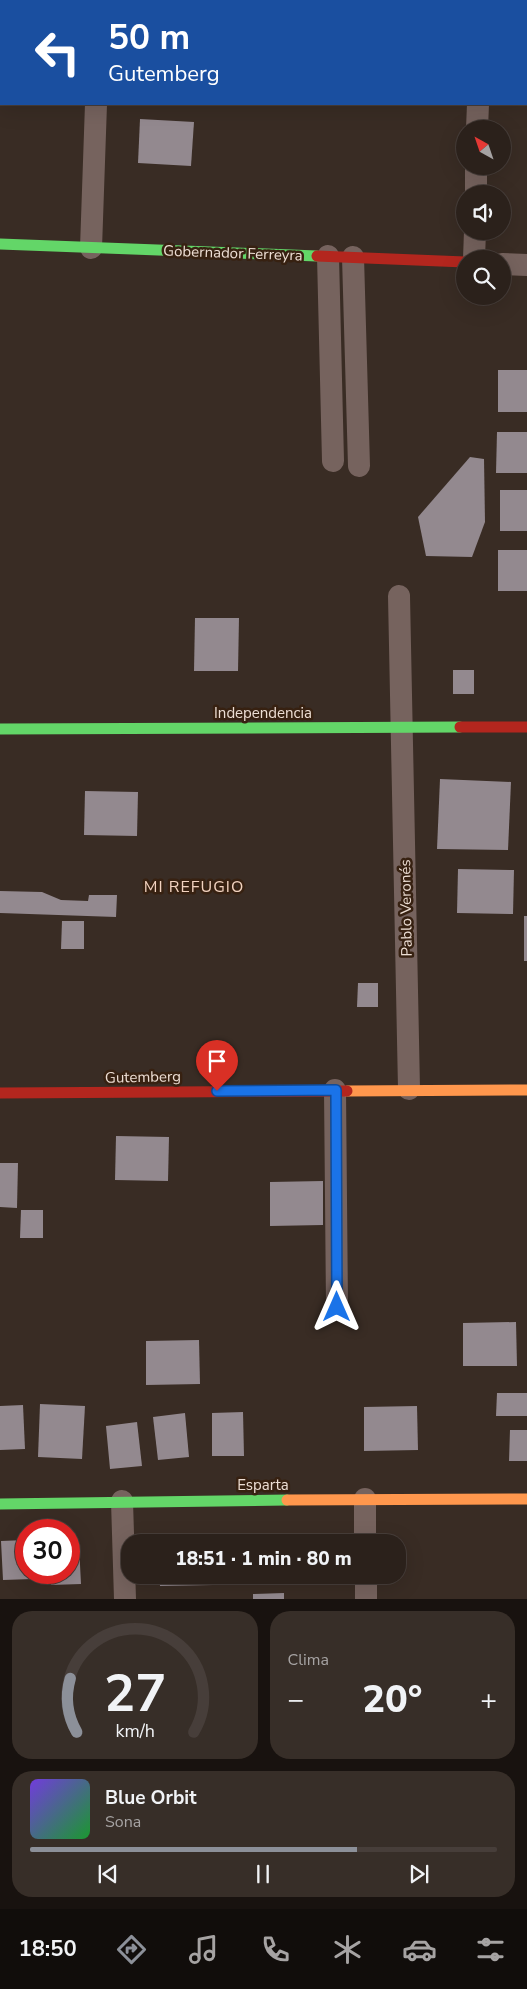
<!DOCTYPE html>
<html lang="es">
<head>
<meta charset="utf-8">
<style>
	:root { --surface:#2b211b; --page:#372e28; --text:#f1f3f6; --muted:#a6a3a3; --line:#473e3a; --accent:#8c9099 }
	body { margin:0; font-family:"Nunito Sans",sans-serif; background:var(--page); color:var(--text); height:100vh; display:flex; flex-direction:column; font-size:19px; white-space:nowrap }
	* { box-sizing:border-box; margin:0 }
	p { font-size:16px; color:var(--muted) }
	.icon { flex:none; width:28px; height:28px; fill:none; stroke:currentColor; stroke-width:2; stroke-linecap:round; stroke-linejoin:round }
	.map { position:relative; height:1599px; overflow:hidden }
	.sheet { display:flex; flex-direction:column; gap:12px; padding:12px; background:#18120f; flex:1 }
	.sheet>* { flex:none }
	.top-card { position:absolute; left:0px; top:0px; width:528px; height:105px; box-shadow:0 5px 20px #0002,0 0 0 1px var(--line); background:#1a4fa0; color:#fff; overflow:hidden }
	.needle { width:32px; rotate:320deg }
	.tools { position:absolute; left:456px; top:120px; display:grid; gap:10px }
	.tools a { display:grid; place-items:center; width:55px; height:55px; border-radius:50%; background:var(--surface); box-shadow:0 5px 20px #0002,0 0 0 1px var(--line); font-size:25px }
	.speed { position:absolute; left:15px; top:1519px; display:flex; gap:10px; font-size:25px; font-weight:700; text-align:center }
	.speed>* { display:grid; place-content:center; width:65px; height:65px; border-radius:50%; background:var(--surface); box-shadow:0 5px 20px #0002,0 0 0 1px var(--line); line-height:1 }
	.speed .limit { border:8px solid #d22; background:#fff; color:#111 }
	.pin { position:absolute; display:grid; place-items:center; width:42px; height:42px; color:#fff; margin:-51px -21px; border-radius:50% 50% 50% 0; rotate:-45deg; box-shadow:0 0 5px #0007 }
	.pin .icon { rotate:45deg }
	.me { position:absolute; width:55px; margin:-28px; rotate:0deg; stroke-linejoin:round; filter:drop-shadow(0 0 4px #0008) }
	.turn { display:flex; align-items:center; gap:18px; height:105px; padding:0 25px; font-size:22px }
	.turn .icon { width:65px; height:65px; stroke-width:2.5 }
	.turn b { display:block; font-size:35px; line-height:42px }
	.big { font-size:38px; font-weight:800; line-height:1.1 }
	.sheet .widget { flex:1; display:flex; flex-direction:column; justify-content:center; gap:8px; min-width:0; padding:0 18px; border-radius:20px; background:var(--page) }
	.sheet .dial { align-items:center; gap:0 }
	.dial svg { height:130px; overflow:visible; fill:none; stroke:var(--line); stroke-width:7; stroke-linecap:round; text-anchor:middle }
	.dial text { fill:var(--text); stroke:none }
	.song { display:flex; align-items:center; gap:15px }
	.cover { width:60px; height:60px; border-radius:8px; background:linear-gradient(135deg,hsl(260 70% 55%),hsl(130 70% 35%)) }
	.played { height:5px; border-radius:2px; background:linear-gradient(90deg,var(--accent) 70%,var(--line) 70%) }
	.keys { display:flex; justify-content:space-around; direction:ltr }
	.heat { display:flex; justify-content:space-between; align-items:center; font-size:28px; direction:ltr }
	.sheet .tiles { flex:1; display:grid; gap:12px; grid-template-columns:1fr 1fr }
	.widget:last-child { grid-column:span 2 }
	.trip { position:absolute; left:121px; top:1534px; width:285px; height:50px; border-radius:20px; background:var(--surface); box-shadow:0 5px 20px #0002,0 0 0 1px var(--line); font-weight:800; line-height:50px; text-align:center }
	.tabs { display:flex; height:80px; justify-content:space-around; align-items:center; background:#110d0b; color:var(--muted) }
	.tabs .icon { width:35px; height:35px }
	.tabs .on { color:var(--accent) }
	.tabs b { font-size:22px; color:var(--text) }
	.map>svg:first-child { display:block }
	.building { fill:#93898f }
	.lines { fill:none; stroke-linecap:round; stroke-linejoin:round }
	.street { stroke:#76635e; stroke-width:22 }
	.fast { stroke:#63d668; stroke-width:11 }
	.slow { stroke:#ff974d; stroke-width:11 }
	.jam { stroke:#b3261e; stroke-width:11 }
	.route-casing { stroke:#114b97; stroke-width:12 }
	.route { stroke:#1a73e8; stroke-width:9 }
	.labels { text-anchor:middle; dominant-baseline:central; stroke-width:5; stroke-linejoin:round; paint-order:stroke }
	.street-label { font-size:15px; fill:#edded4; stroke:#372111 }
	.neighbourhood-label { font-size:16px; letter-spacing:1px; fill:#f2d3c0; stroke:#372111 }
</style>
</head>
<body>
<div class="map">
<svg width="527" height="1599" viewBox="0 0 527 1599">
	<rect width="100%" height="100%" fill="#392c24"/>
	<g class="building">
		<path d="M140,119l54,3 -3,44 -53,-3z"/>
		<rect x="498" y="370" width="29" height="42"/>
		<path d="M497,432h30v41h-31z"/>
		<path d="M470,457l14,2 1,63 -13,35 -46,-1 -8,-39z"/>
		<rect x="500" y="490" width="27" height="41"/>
		<rect x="498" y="550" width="29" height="41"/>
		<path d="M195,618h44l-1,53h-44z"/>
		<rect x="453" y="670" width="21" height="24"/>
		<path d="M440,779l71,3 -3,68 -71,-1z"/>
		<path d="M85,791l53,1 -1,44 -53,-1z"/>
		<path d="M458,869l56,1 -1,44 -56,-1z"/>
		<path d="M0,891l42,1 19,8 27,1 1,-6h28l-1,22 -116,-4z"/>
		<rect x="524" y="916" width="3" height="45"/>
		<path d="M62,921h22v28h-23z"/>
		<path d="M358,983h20v24h-21z"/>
		<path d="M116,1136l53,1 -1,44 -53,-1z"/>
		<path d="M0,1163h18l-1,45 -17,-1z"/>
		<path d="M323,1181v44l-53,1v-44z"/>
		<path d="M21,1210h22v28h-23z"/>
		<path d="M516,1322l1,44h-54v-43z"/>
		<path d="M199,1340l1,44 -54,1v-44z"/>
		<path d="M497,1393h30v23h-31z"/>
		<path d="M40,1404l45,2 -3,53 -44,-2z"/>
		<path d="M23,1405l2,44 -25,1v-44z"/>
		<path d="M417,1406l1,44 -54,1v-44z"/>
		<path d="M243,1412l1,44h-32v-43z"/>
		<path d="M185,1413l4,44 -31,3 -5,-43z"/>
		<path d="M137,1422l5,44 -32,3 -4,-43z"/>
		<path d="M510,1430h17v31h-18z"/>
		<path d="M26,1540v32h7v7l-30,1 -2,-39z"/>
		<path d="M212,1540v2h-14v-1z"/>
		<path d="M69,1545h10l2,39 -30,1 -1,-13h19z"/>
		<path d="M159,1575h54v10l-53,1z"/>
		<path d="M284,1593v6h-31v-5z"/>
	</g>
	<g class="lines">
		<g class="street">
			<path d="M100,1l1,-1"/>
			<path d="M477,129l1,-25"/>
			<path d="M476,194v-28"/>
			<path d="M91,248l5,-144"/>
			<path d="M328,256l5,205"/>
			<path d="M353,257l6,209"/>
			<path d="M474,259l1,-28"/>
			<path d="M502,264l25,1"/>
			<path d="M399,596l10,493"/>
			<path d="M335,1090l2,217"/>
			<path d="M365,1499v43"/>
			<path d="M122,1501l3,98"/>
			<path d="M366,1575v24"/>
		</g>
		<g class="fast">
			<path d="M0,244l317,12"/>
			<path d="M0,729l460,-2"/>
			<path d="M0,1504l287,-4"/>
		</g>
		<g class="slow">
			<path d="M347,1091l180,-1"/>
			<path d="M287,1500l240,-1"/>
		</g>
		<g class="jam">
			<path d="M317,256l148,6"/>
			<path d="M460,727h67"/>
			<path d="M0,1093l347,-2"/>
		</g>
	</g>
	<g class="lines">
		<defs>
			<path id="route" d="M217,1091l119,-1 1,217"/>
		</defs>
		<use href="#route" class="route-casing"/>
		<use href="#route" class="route"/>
	</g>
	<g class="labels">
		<g class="street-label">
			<text transform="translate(233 253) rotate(2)">Gobernador Ferreyra</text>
			<text x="263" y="713">Independencia</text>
			<text transform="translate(406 908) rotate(-91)">Pablo Veronés</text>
			<text transform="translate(143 1077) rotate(-1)">Gutemberg</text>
			<text x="263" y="1485">Esparta</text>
		</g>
		<g class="neighbourhood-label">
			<text x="194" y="887">MI REFUGIO</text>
		</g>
	</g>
</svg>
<div class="tools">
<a><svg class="needle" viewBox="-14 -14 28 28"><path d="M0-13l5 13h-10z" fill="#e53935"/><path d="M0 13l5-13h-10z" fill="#a6a3a3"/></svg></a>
<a><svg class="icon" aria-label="sound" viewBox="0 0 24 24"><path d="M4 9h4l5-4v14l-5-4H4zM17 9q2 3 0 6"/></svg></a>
<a><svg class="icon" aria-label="search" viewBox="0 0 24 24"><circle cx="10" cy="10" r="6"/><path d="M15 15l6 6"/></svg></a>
</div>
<div class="speed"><div class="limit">30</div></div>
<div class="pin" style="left:217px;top:1091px;background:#d93025"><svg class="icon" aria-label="arrive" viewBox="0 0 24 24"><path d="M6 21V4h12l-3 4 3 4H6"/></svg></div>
<svg class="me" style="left:337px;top:1307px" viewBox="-20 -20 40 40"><path d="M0-17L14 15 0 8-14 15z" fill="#1a73e8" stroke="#fff" stroke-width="4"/></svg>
<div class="trip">18:51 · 1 min · 80 m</div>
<div class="top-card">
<div class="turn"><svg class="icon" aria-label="left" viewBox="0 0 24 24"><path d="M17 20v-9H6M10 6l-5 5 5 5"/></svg><div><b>50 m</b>Gutemberg</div></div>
</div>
</div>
<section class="sheet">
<div class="tiles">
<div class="widget dial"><svg viewBox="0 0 100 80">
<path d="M14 69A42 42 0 1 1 86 69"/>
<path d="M14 69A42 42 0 0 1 10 36" stroke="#8c9099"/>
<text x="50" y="56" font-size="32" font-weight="700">27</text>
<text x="50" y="72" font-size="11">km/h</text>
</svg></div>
<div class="widget"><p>Clima</p>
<div class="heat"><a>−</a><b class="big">20°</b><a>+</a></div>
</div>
<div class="widget">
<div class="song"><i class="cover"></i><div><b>Blue Orbit</b><p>Sona</p></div></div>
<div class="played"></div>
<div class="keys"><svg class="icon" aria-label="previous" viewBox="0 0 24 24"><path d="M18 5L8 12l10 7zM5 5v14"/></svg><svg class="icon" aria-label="pause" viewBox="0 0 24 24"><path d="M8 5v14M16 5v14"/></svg><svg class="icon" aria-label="next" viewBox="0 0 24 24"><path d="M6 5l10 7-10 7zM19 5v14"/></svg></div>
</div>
</div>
</section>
<nav class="tabs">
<b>18:50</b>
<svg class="icon on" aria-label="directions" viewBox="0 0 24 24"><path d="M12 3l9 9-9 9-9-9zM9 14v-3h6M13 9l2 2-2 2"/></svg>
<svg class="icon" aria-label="music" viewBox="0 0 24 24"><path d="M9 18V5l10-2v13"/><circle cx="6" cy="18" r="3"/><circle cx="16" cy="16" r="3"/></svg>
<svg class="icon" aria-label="phone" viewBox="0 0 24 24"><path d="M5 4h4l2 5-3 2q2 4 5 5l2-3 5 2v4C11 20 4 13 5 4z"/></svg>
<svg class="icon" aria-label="climate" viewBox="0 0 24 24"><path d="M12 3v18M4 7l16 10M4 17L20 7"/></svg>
<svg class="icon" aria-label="car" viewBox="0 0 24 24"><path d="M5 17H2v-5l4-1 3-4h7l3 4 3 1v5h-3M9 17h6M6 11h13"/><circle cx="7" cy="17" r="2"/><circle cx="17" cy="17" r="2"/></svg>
<svg class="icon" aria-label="filters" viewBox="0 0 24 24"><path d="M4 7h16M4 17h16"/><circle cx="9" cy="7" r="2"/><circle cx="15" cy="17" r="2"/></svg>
</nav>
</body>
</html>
